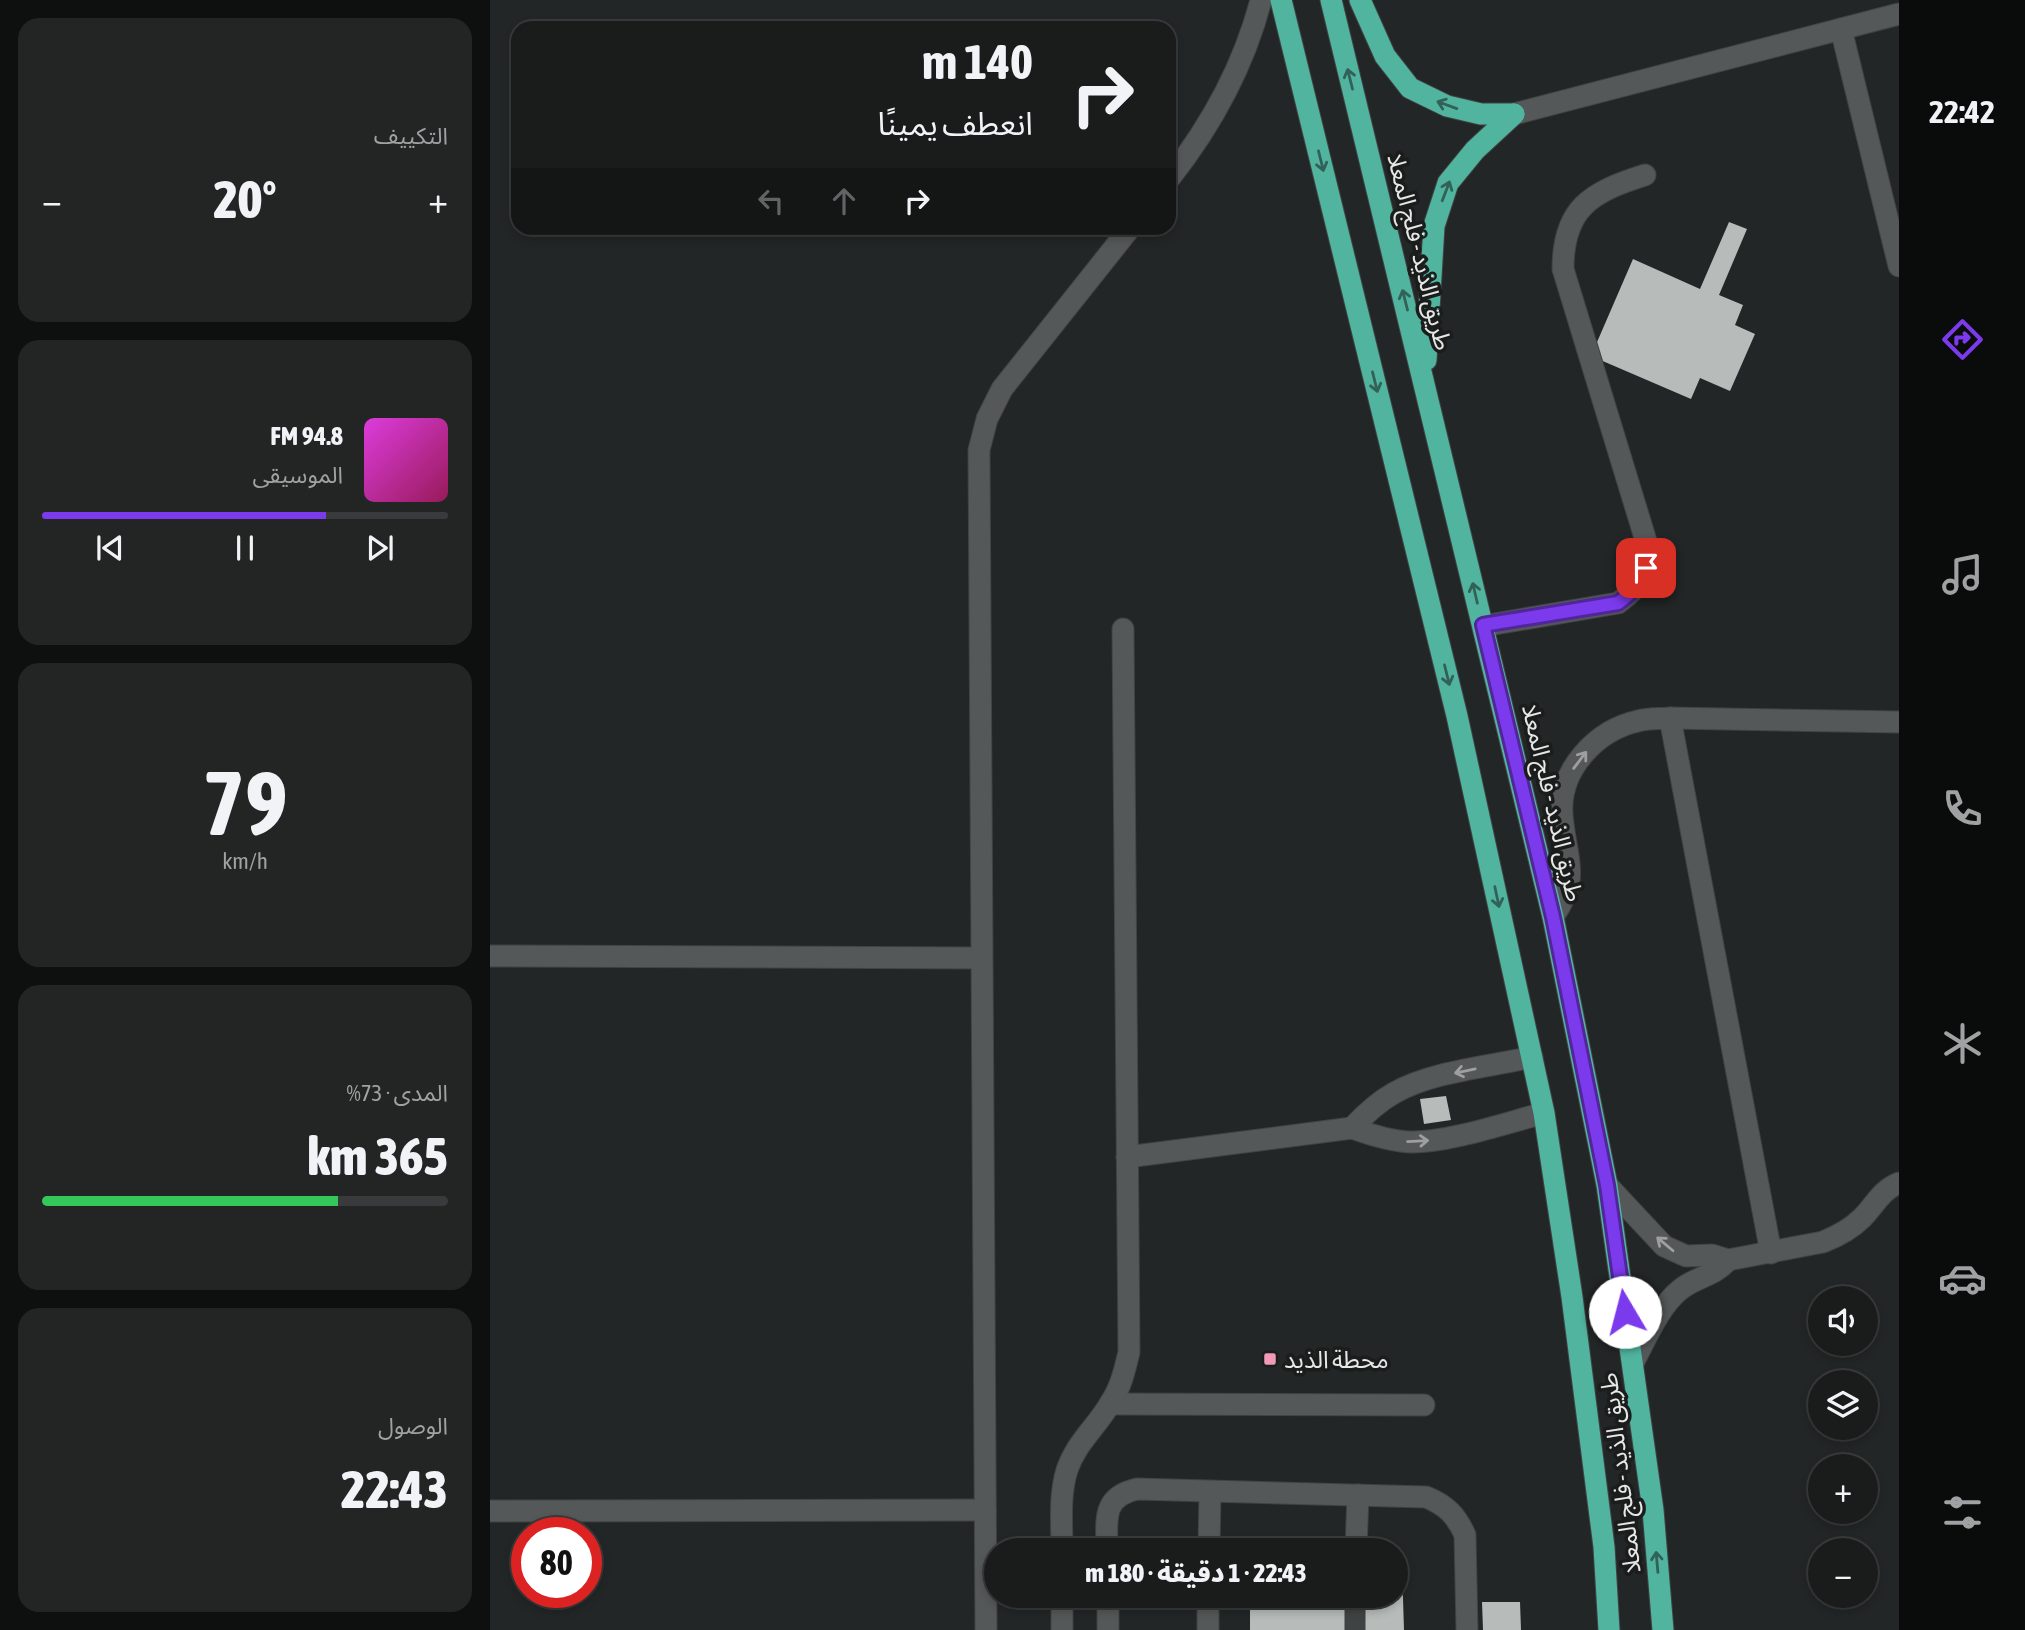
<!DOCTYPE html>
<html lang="ar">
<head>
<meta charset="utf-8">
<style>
	:root { --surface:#1a1c1c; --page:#232525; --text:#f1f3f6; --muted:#9fa1a3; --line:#383a3b; --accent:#7c3aed }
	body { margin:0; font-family:"Asap Condensed","Noto Sans Arabic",sans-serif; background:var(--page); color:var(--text); direction:rtl; height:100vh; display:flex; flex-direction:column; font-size:26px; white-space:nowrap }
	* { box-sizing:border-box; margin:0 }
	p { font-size:23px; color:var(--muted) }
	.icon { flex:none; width:38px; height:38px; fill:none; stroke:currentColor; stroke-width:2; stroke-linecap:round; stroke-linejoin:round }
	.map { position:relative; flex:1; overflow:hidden; direction:ltr }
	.drawer { display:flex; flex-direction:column; gap:18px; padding:18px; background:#0e0f0f; width:490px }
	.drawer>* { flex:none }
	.hud { position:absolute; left:21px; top:21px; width:665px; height:214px; border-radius:21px; box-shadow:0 4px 10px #0003,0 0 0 2px var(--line); direction:rtl; background:#1a1c1c; color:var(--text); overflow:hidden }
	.tools { position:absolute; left:1318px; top:1286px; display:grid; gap:14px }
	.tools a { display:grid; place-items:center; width:70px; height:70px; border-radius:50%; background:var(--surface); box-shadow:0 4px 10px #0003,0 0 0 2px var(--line); font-size:35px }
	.speed { position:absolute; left:21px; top:1517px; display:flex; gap:14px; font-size:35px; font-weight:700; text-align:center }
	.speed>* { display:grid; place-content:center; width:91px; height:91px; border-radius:50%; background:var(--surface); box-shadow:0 4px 10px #0003,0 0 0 2px var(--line); line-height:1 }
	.speed .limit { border:10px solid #d22; background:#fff; color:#111 }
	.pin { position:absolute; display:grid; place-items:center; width:60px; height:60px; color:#fff; margin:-30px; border-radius:14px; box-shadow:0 4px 10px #0006 }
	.me { position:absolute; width:77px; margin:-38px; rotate:352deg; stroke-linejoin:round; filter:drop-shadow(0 0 5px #0008) }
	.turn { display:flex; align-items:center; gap:24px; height:147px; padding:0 28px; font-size:32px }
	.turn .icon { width:91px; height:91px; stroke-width:2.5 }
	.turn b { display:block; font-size:49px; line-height:60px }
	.lanes { display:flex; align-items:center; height:66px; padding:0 28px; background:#0003; justify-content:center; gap:35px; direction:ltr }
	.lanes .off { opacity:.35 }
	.big { font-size:52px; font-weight:800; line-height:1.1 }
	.drawer .card { flex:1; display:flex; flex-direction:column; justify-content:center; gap:10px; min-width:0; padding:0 24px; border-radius:21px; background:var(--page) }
	.drawer .dial { align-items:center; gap:0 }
	.dial b { font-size:91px; line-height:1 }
	.song { display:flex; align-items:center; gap:21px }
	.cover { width:84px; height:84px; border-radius:10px; background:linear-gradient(135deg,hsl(300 70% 55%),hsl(330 70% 35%)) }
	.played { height:7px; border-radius:4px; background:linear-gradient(90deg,var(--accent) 70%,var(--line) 70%) }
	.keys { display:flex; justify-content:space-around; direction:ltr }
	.heat { display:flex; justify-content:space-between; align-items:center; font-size:38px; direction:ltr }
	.charge { height:10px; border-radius:5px; background:linear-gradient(90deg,#34c759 73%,var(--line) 0) }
	.trip { position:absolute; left:494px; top:1538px; width:424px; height:70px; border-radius:35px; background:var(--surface); box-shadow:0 4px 10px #0003,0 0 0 2px var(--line); font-weight:800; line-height:70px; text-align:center; direction:rtl }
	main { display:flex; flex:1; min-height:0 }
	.dock { display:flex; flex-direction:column; width:126px; justify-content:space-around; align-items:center; background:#0a0b0b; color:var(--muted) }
	.dock .icon { width:49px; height:49px }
	.dock .on { color:var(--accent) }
	.dock b { font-size:32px; color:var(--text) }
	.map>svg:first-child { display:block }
	.building { fill:#b7bbba }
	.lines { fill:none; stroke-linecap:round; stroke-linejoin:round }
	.minor-tunnel { stroke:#404343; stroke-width:21; stroke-dasharray:21 10; stroke-linecap:butt }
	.minor-casing { stroke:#414343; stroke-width:23 }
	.highway-casing { stroke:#414343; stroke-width:23 }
	.minor { stroke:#555858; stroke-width:21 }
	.highway { stroke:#50b49f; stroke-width:21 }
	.oneway { stroke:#326157 }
	.oneway2 { stroke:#9ea0a0 }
	.route-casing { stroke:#51269a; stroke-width:18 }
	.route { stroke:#7c3aed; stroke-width:12 }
	.poi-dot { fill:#f09ab7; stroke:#1a1d1c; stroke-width:2.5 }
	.labels { text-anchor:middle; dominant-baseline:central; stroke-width:7; stroke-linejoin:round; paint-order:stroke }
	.street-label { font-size:24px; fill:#e6e8e8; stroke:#1a1d1c }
	.poi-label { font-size:24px; fill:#e6e8e8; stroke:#1a1d1c; text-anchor:start }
</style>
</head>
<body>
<main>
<nav class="dock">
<b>22:42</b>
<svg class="icon on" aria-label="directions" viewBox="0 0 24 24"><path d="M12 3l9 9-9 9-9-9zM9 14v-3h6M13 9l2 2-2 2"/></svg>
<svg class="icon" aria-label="music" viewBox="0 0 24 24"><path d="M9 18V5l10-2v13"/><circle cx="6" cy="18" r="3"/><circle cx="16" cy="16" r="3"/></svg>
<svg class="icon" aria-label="phone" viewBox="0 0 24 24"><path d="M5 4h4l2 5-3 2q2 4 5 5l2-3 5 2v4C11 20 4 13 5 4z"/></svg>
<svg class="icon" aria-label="climate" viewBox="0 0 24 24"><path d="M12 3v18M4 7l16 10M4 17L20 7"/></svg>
<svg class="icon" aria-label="car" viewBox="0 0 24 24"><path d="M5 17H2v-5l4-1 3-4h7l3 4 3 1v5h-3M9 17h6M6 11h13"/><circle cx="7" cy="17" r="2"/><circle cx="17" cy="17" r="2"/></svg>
<svg class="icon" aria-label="filters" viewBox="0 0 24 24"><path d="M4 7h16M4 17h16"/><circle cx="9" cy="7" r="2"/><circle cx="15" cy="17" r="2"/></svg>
</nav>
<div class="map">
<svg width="1409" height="1630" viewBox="0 0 1409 1630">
	<rect width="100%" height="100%" fill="#232626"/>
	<g class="building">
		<path d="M1239,222l18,7 -28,66 24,10 -8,20 20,9 -25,57 -30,-13 -9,21 -100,-43 42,-97 67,30z"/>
		<path d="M956,1096l5,24 -27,4 -4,-25z"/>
		<path d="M905,1567h7l2,63h-154v-34h145z"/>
		<path d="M992,1602h38l1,28h-38z"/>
	</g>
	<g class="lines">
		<path class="minor-tunnel" d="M865,1630v-34"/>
		<defs>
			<g id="minor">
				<path d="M1351,29l58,237"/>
				<path d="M1024,114l385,-100"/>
				<path d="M679,179c41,-52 75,-114 92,-179"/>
				<path d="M993,626l135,-23c24,-17 31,-32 28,-62l-83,-272c0,-61 28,-77 82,-94"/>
				<path d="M1180,718l101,535"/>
				<path d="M1063,917c29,-42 12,-59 9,-103 -3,-45 35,-84 76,-93 10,-3 22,-2 32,-3l229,4"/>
				<path d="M0,956l491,2"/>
				<path d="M862,1128c13,-14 26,-26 42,-35 39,-22 95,-26 138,-36"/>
				<path d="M637,1157l225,-29c19,7 38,13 58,14 37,1 96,-19 134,-29"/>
				<path d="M1117,1185l57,61 22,10 26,-1 16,5 95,-18c15,-6 28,-13 39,-24 13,-13 19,-28 37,-35"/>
				<path d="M1143,1363c13,-24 26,-57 48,-74 15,-12 34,-13 47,-29"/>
				<path d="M620,1404l314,1"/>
				<path d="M0,1511l495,-1"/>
				<path d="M572,1550c0,-25 -3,-55 5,-80 10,-29 30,-43 44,-68 10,-15 14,-33 18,-50l-6,-723"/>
				<path d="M617,1550c0,-29 -6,-53 30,-61l289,8c20,8 30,18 39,38l2,95"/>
				<path d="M719,1550l1,-58"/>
				<path d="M866,1550l2,-55"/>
				<path d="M572,1596v34"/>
				<path d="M618,1596v34"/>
				<path d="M496,1630l-7,-1180 8,-31 15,-30 128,-161"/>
				<path d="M718,1630v-34"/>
			</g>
			<g id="highway">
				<path d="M791,0l176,716 87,397 28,184 32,250 5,83"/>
				<path d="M841,0l222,917 54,268 46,325 10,120"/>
				<path d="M870,0l25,56 25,32 37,18 34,8h33"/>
				<path d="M936,360l8,-134 14,-43 27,-33 39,-36"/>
			</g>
		</defs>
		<use href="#minor" class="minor-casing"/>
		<use href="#highway" class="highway-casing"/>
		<use href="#minor" class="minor"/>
		<use href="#highway" class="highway"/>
	</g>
	<defs><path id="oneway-shaft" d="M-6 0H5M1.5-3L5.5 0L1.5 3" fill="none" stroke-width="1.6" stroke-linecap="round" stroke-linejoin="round" transform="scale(1.75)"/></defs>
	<g class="oneway">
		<use href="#oneway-shaft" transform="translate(860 79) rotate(-104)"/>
		<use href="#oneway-shaft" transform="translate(957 105) rotate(-160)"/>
		<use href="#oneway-shaft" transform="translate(831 161) rotate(76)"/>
		<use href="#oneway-shaft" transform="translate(956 191) rotate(-69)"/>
		<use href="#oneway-shaft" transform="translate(915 300) rotate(-104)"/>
		<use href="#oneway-shaft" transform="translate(885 382) rotate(76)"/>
		<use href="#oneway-shaft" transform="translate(985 593) rotate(-103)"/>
		<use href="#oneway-shaft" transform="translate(957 675) rotate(76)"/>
		<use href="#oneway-shaft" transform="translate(1007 897) rotate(78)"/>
		<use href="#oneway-shaft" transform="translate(1167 1562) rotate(-95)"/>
	</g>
	<g class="oneway2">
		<use href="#oneway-shaft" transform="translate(1090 760) rotate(-53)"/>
		<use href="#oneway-shaft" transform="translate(975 1071) rotate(168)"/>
		<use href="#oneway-shaft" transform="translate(928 1141) rotate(-3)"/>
		<use href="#oneway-shaft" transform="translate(1175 1244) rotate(-140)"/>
	</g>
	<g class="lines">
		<defs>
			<path id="route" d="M1135,1312l-18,-127 -54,-268 -70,-292 135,-22c14,-10 22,-19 28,-35"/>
		</defs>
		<use href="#route" class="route-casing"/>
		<use href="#route" class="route"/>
	</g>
	<rect class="poi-dot" x="773" y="1352" width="14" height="14" rx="3.5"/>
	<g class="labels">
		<g class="street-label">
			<text transform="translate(930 252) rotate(76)">طريق الذيد - فلج المعلا</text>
			<text transform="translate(1063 803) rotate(77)">طريق الذيد - فلج المعلا</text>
			<text transform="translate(1130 1473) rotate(-97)">طريق الذيد - فلج المعلا</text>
		</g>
		<g class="poi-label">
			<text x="794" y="1359">محطة الذيد</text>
		</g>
	</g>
</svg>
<div class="tools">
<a><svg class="icon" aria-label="sound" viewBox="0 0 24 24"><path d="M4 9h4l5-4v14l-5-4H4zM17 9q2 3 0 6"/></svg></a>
<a><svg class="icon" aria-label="layers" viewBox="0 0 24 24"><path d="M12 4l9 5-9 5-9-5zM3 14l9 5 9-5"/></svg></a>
<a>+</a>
<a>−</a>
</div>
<div class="speed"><div class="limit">80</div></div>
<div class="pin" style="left:1156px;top:568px;background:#d93025"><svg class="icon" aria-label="arrive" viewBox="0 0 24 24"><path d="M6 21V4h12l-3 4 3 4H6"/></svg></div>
<svg class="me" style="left:1135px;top:1312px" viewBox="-20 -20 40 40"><circle r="19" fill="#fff"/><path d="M0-13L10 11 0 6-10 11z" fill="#7c3aed"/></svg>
<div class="trip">22:43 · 1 دقيقة · 180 m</div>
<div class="hud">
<div class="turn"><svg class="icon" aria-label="right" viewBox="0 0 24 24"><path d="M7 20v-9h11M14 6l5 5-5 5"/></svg><div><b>140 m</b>انعطف يمينًا</div></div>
<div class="lanes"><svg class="icon off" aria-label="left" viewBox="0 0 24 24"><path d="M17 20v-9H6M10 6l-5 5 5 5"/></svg><svg class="icon off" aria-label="ahead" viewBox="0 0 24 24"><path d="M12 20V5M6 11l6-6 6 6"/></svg><svg class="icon" aria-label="right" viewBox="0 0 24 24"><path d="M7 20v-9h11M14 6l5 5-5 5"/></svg></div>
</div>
</div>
<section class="drawer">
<div class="card"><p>التكييف</p>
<div class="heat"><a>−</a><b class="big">20°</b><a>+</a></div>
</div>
<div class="card">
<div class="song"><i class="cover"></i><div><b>94.8 FM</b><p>الموسيقى</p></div></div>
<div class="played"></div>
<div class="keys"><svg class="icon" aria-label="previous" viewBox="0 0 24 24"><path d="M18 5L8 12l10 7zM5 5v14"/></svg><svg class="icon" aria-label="pause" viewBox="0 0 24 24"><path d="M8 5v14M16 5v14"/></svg><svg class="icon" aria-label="next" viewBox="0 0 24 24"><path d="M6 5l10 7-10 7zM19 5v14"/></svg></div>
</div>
<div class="card dial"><b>79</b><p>km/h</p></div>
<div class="card"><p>المدى · 73%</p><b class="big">365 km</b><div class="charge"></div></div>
<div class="card"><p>الوصول</p><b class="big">22:43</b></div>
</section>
</main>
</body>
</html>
